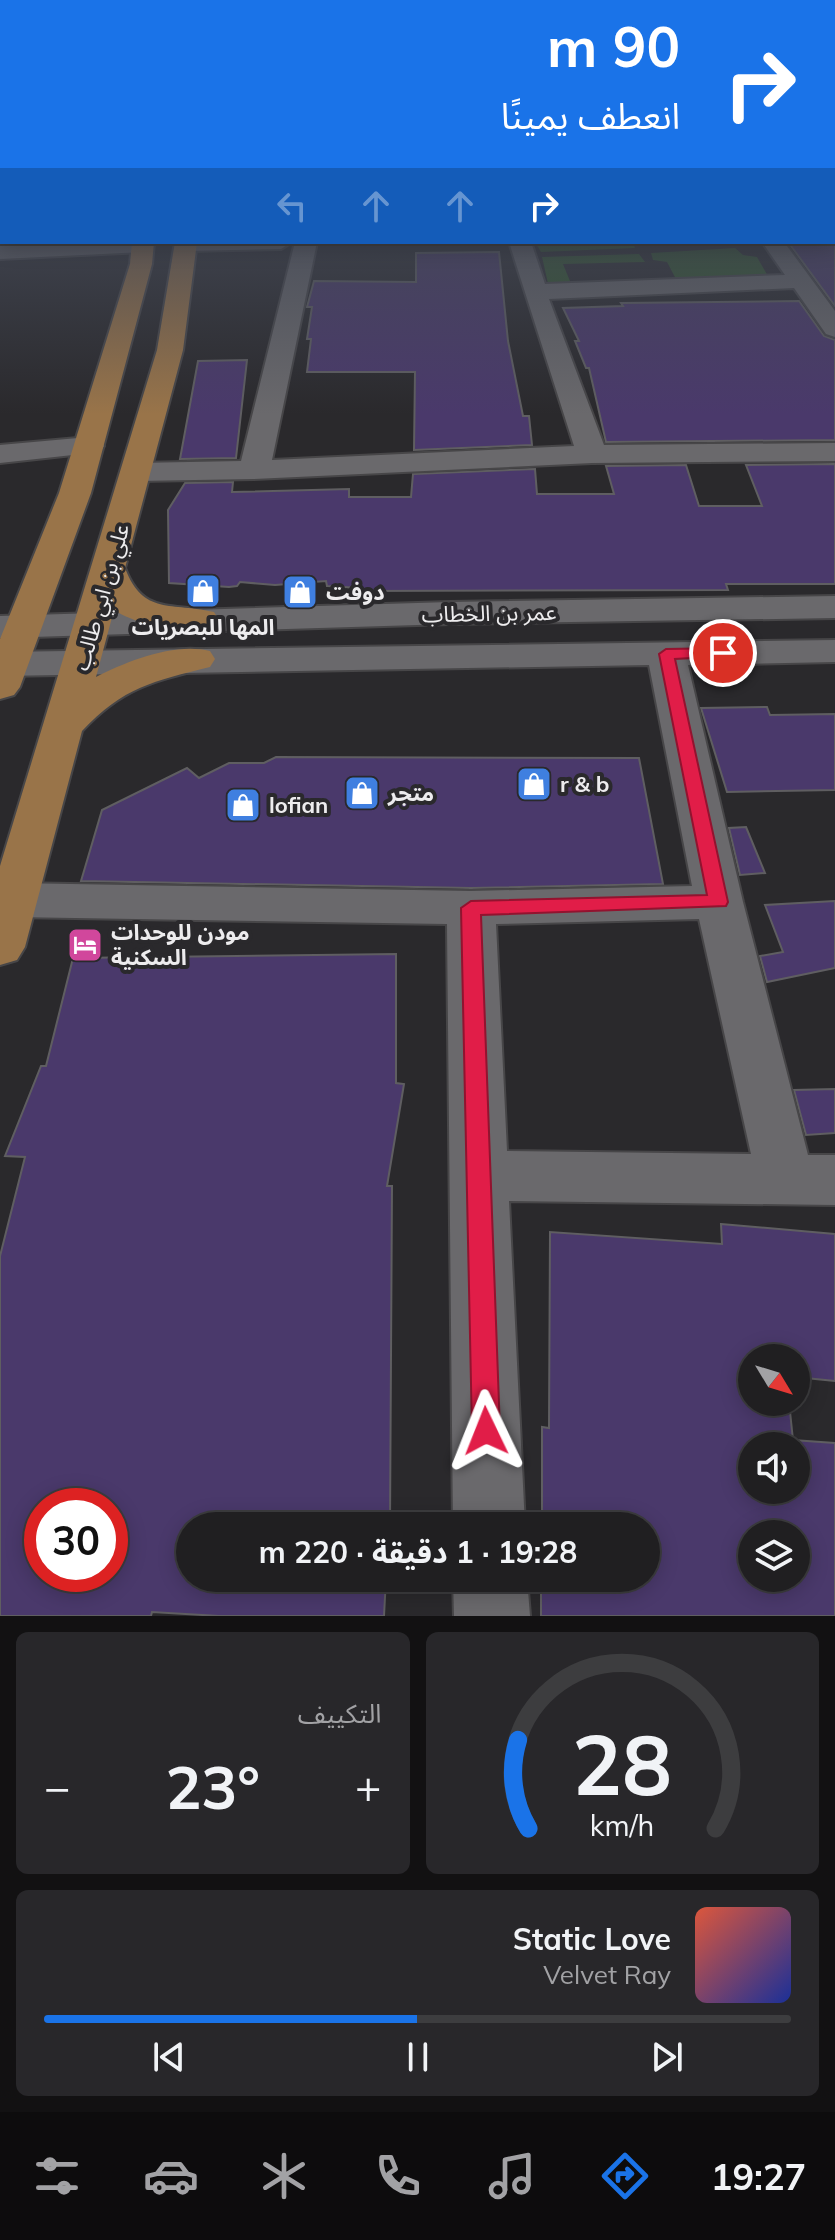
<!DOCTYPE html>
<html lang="ar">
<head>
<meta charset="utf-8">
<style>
	:root { --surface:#201f21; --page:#28272a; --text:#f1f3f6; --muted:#a2a2a5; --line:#3d3d3f; --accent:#1a73e8 }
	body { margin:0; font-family:Mulish,"Noto Sans Arabic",sans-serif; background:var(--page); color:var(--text); direction:rtl; height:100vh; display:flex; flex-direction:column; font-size:30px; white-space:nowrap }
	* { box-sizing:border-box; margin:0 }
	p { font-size:26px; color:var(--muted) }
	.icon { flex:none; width:44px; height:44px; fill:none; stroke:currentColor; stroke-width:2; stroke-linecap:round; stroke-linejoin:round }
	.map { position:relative; height:1616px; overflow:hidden; direction:ltr }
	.drawer { display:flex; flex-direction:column; gap:16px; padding:16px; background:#121112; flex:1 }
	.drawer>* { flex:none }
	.banner { position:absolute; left:0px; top:0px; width:836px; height:244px; box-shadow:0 4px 20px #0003,0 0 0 2px var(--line); direction:rtl; background:#1a73e8; color:#fff; overflow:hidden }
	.needle { width:52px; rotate:128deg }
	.buttons { position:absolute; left:738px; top:1344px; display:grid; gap:16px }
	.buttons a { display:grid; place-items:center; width:72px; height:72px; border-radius:50%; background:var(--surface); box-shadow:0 4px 20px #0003,0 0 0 2px var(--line); font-size:40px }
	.speed { position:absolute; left:24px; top:1488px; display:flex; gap:16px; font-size:40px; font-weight:700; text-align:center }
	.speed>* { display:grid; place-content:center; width:104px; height:104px; border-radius:50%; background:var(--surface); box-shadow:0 4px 20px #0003,0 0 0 2px var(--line); line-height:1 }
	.speed .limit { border:12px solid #d22; background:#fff; color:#111 }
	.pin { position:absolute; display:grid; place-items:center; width:68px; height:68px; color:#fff; margin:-34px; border:4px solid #fff; border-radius:50%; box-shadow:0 2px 8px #0007 }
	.me { position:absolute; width:88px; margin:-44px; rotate:358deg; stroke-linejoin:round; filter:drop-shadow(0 0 6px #0008) }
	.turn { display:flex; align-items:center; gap:28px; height:168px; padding:0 24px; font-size:36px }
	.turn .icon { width:104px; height:104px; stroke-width:2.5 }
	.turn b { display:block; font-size:56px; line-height:68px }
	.lanes { display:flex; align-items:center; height:76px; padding:0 24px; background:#0003; justify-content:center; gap:40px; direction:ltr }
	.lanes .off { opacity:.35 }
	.big { font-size:60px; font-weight:700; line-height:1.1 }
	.drawer .widget { flex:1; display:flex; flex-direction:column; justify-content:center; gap:12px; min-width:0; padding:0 28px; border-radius:12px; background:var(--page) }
	.drawer .dial { align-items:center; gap:0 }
	.dial svg { height:208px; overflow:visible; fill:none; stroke:var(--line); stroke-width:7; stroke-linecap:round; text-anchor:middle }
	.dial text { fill:var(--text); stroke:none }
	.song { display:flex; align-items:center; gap:24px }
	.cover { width:96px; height:96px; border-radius:12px; background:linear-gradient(135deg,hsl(10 70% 55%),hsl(230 70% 35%)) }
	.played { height:8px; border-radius:4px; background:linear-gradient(90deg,var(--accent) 50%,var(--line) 50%) }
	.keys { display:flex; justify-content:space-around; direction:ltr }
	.heat { display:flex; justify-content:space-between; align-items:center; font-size:44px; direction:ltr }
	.drawer .tiles { flex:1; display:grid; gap:16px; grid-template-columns:1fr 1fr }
	.widget:last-child { grid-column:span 2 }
	.trip { position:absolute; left:176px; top:1512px; width:484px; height:80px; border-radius:40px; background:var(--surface); box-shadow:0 4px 20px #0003,0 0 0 2px var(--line); font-weight:700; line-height:80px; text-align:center; direction:rtl }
	.menu { display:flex; height:128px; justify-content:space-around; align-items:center; background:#0d0c0d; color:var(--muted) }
	.menu .icon { width:56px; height:56px }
	.menu .current { color:var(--accent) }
	.menu b { font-size:36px; color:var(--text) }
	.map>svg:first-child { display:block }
	.green { fill:#31572a }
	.building { fill:#4a396b; stroke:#5f5e61; stroke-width:2; fill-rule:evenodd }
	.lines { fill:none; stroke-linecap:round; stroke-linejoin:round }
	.minor-casing { stroke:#474648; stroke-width:4 }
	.major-casing { stroke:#474648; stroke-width:4 }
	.minor { fill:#6a696c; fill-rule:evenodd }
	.major { fill:#997449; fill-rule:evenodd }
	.route { fill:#e11d48; stroke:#92132f; stroke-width:2 }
	.labels { text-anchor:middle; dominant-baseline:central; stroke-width:8; stroke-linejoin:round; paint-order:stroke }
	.poi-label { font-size:22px; font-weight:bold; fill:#edecee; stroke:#2a292c; text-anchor:start }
	.street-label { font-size:22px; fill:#edecee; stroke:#2a292c }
</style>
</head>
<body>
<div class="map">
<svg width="835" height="1616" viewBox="0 0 835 1616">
	<rect width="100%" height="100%" fill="#2a292c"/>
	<g class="green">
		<path d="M535,242h98l2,6 -94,4z"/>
		<path d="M735,248l8,7 14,2 12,21 -92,3 -10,-19 -14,-2 -2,-7z"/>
		<path d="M639,254l6,8 -82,2 9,22 -23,2 -7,-31z"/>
	</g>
	<g class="building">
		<path d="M789,242h46v64l-44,-60z"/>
		<path d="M499,252l9,89 15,75h6l3,29 -118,5 1,-78h-108l4,-33h-4l5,-32h-5l7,-26 102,1v-29z"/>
		<path d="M799,301l25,35 11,4v100l-229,2 -17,-74h-3l-11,-27h4l-16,-33 60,-2 -2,-3z"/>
		<path d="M247,360l-11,98 -56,1 18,-98z"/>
		<path d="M835,464v120h-109l2,6 -369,1v-3l-32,-2 -1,-5 -51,4 -35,-3 -3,4 -8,1 -60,-4 -1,-73 17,-27 48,-1 -1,10 117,-3v8h62l2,-23 122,-5 2,25h77l-8,-28 80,-1 13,41h63l-16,-41z"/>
		<path d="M767,707l3,8 65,-1v76l-108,2 -26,-84z"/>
		<path d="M276,757l363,1 24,126 -192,4 -390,-7 21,-71 85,-42 12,10 30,-15h35z"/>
		<path d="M746,827l19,46 -25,2 -11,-47z"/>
		<path d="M835,901v67l-68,14 -7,-26 23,-4 -18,-47z"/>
		<path d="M396,954v129l8,1 -17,102h5l-2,340h-200v52h196l-2,38h-165l-67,-4 -1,4h-151v-360l25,-99 -20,-1 36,-90h5l27,-108zM42,1506h68v68h-68z"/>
		<path d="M835,1089v44l-29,2 -12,-45z"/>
		<path d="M721,1224l114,10v147l-39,-4v-19h-44v44h37l4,38 42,3v173h-294v-38h105v-52h-104v-99l7,1 1,-196 172,12zM752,1446h44v44h-44zM752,1534h44v44h-44z"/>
	</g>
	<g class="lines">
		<defs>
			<g id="minor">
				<path d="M68,242h84l2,3 -11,7 -143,7v-14z"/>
				<path d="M176,242h116l-11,7 -95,2 -8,-2z"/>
				<path d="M295,242h22l-45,218 302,-14 -65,-204h22l14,42 240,-9 -23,-33h22l51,69v26l-9,-3 -32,-46 -245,11 55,146 231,-2v18l-243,2 -338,16 -117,2 -11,-2 -4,-7 4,-7 11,-2 104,-2z"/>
				<path d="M89,437l11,3 4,6 -4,6 -100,11v-18z"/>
				<path d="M835,596v22l-385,6 -450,14v-22l450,-14z"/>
				<path d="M835,640v22l-147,3 55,237 65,253h27v50l-326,-4 16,325h-72l-6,-602 -433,-7 -14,-4v-26l14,-4 457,8 221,-5 -43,-221 -649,11v-24zM699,919l52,235 -244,-3 -11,-227z"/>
				<path d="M453,1578h74l3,38h-76z"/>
			</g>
			<g id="major">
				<path d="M132,242h22l-2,22 -61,229 -71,194 -6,8 -14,4v-60l59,-146 71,-229z"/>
				<path d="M175,242h22l-14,108 -58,218c18,48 47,34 89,44l5,8 -5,8c-29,7 -75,-2 -100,-18l-18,67c31,-16 79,-35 114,-26l5,8 -5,8c-56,14 -87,20 -128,64l-57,216 -8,13 -17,5v-99l157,-516z"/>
			</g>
		</defs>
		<use href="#minor" class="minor-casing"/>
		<use href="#major" class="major-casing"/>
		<use href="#minor" class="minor"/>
		<use href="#major" class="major"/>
	</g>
	<linearGradient id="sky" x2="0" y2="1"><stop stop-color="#171718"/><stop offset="0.45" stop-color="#444956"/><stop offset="1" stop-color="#444956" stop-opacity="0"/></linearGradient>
	<rect width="835" height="414" fill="url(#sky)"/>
	<path class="route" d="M723,648l5,2v6l-53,3 53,243 -2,4 -245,9 19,516 -4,10 -10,4 -10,-4 -4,-10 -11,-523 10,-7 236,-6 -48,-241 7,-5z"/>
	<defs>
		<symbol id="shop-square" viewBox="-11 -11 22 22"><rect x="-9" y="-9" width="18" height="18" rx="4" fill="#3f7fe0" stroke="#2a292c"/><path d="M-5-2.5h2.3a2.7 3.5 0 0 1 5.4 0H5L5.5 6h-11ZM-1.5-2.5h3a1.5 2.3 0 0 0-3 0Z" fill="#fff"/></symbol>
		<symbol id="hotel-square" viewBox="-11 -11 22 22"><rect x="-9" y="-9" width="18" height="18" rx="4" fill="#d1479c" stroke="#2a292c"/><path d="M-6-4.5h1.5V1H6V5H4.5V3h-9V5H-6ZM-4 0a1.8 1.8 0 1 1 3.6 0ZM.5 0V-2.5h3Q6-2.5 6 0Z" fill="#fff"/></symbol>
	</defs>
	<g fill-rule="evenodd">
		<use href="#shop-square" x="183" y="571" width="40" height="40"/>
		<use href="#shop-square" x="280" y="572" width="40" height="40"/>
		<use href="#shop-square" x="514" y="764" width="40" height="40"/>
		<use href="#shop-square" x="342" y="773" width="40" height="40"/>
		<use href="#shop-square" x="223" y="785" width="40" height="40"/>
		<use href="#hotel-square" x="65" y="925" width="40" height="40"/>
	</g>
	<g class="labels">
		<g class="poi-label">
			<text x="326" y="592">دوفت</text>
			<text x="203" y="627" text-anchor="middle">المها للبصريات</text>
			<text x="560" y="784">r &amp; b</text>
			<text x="388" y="793">متجر</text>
			<text x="269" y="805">lofian</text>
			<text x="111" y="932">مودن للوحدات<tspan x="111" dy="25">السكنية</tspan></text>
		</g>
		<g class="street-label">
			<text transform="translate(101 597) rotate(-74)">علي بن ابي طالب</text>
			<text transform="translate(489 613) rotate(-1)">عمر بن الخطاب</text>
		</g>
	</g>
</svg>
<div class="buttons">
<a><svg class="needle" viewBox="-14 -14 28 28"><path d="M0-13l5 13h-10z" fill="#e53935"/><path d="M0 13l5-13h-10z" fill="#a2a2a5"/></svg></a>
<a><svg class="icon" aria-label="sound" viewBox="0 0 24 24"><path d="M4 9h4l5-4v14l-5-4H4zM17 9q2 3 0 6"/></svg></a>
<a><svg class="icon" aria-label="layers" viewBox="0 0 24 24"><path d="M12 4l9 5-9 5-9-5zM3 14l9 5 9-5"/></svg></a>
</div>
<div class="speed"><div class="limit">30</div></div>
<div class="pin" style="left:723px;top:653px;background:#d93025"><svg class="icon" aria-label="arrive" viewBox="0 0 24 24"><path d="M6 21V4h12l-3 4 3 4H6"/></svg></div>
<svg class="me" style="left:486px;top:1431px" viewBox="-20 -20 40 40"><path d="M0-17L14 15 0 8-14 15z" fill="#e11d48" stroke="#fff" stroke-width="4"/></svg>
<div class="trip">19:28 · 1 دقيقة · 220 m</div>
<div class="banner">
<div class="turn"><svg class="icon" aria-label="right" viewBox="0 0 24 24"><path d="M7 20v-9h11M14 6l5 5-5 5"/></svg><div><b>90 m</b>انعطف يمينًا</div></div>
<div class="lanes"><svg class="icon off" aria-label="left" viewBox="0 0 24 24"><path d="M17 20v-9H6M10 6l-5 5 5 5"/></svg><svg class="icon off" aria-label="ahead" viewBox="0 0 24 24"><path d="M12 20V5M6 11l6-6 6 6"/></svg><svg class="icon off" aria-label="ahead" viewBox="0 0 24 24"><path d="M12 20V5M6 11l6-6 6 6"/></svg><svg class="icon" aria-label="right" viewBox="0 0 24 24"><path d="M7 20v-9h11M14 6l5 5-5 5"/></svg></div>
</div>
</div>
<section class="drawer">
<div class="tiles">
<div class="widget dial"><svg viewBox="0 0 100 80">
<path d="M14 69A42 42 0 1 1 86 69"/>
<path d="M14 69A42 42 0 0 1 10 35" stroke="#1a73e8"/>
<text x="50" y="56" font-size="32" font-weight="700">28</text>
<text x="50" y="72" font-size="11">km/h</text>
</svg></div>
<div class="widget"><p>التكييف</p>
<div class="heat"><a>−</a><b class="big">23°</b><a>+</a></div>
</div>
<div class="widget">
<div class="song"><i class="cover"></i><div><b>Static Love</b><p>Velvet Ray</p></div></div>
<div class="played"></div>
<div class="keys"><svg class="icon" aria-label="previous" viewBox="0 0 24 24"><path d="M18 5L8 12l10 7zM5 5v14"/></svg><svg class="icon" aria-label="pause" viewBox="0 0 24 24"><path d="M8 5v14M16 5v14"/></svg><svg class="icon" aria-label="next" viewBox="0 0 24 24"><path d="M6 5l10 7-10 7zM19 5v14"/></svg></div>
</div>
</div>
</section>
<nav class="menu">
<b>19:27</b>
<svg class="icon current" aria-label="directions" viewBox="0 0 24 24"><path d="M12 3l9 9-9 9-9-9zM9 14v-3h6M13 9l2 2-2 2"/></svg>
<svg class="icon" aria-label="music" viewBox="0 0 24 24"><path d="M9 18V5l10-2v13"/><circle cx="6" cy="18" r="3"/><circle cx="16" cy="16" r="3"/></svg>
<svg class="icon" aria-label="phone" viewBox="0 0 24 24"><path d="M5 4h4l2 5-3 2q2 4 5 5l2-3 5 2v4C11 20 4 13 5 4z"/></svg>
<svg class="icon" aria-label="climate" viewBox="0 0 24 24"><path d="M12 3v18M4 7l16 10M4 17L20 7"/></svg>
<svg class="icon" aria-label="car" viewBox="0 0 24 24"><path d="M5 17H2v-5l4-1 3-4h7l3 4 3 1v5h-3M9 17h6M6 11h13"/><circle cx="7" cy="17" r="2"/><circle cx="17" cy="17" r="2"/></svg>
<svg class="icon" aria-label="filters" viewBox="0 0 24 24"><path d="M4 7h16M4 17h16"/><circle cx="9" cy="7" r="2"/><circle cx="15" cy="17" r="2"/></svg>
</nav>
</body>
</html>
